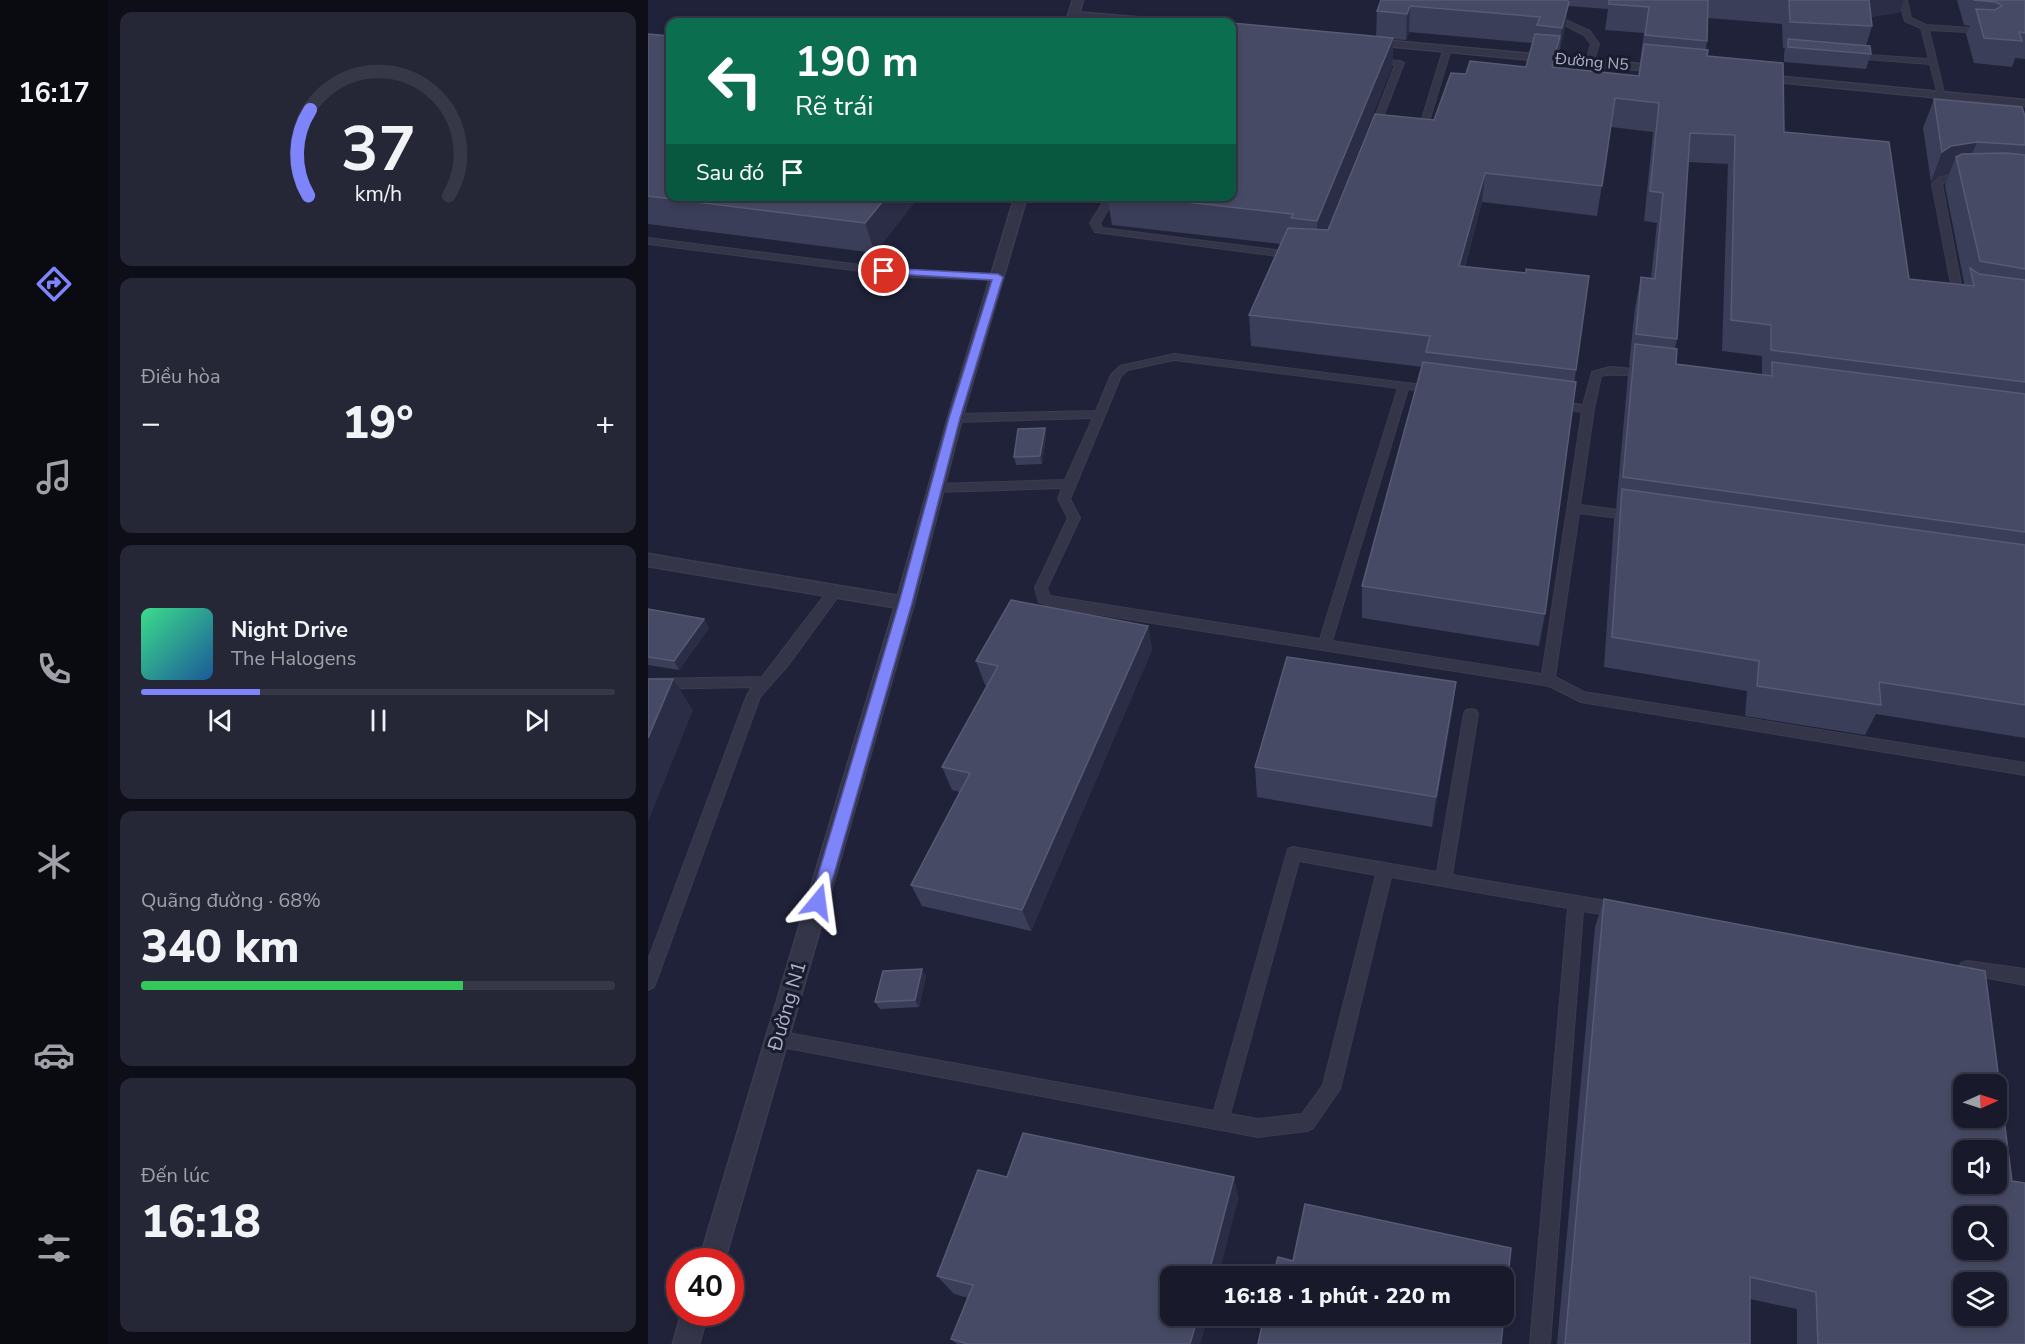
<!DOCTYPE html>
<html lang="vi">
<head>
<meta charset="utf-8">
<style>
	:root { --surface:#181a2b; --page:#252737; --text:#f1f3f6; --muted:#9fa1a9; --line:#363847; --accent:#7e85fb }
	body { margin:0; font-family:"Nunito Sans",sans-serif; background:var(--page); color:var(--text); height:100vh; display:flex; flex-direction:column; font-size:22px; white-space:nowrap }
	* { box-sizing:border-box; margin:0 }
	p { font-size:20px; color:var(--muted) }
	.icon { flex:none; width:33px; height:33px; fill:none; stroke:currentColor; stroke-width:2; stroke-linecap:round; stroke-linejoin:round }
	.map { position:relative; flex:1; overflow:hidden }
	.drawer { display:flex; flex-direction:column; gap:12px; padding:12px; background:#0d0e18; width:540px }
	.drawer>* { flex:none }
	.banner { position:absolute; left:18px; top:18px; width:570px; height:183px; border-radius:12px; box-shadow:0 3px 9px #0003,0 0 0 2px var(--line); background:#0b6e4f; color:#fff; overflow:hidden }
	.needle { width:39px; rotate:87deg }
	.controls { position:absolute; left:1305px; top:1074px; display:grid; gap:12px }
	.controls a { display:grid; place-items:center; width:54px; height:54px; border-radius:12px; background:var(--surface); box-shadow:0 3px 9px #0003,0 0 0 2px var(--line); font-size:30px }
	.speed { position:absolute; left:18px; top:1248px; display:flex; gap:12px; font-size:30px; font-weight:700; text-align:center }
	.speed>* { display:grid; place-content:center; width:78px; height:78px; border-radius:50%; background:var(--surface); box-shadow:0 3px 9px #0003,0 0 0 2px var(--line); line-height:1 }
	.speed .limit { border:9px solid #d22; background:#fff; color:#111 }
	.pin { position:absolute; display:grid; place-items:center; width:51px; height:51px; color:#fff; margin:-26px; border:3px solid #fff; border-radius:50%; box-shadow:0 2px 6px #0007 }
	.me { position:absolute; width:66px; margin:-33px; rotate:16deg; stroke-linejoin:round; filter:drop-shadow(0 0 4px #0008) }
	.turn { display:flex; align-items:center; gap:21px; height:126px; padding:0 30px; font-size:27px }
	.turn .icon { width:78px; height:78px; stroke-width:2.5 }
	.turn b { display:block; font-size:42px; line-height:51px }
	.then { display:flex; align-items:center; height:57px; padding:0 30px; background:#0003; gap:12px; font-size:22px }
	.big { font-size:45px; font-weight:800; line-height:1.1 }
	.drawer .card { flex:1; display:flex; flex-direction:column; justify-content:center; gap:9px; min-width:0; padding:0 21px; border-radius:12px; background:var(--page) }
	.drawer .dial { align-items:center; gap:0 }
	.dial svg { height:156px; overflow:visible; fill:none; stroke:var(--line); stroke-width:7; stroke-linecap:round; text-anchor:middle }
	.dial text { fill:var(--text); stroke:none }
	.song { display:flex; align-items:center; gap:18px }
	.cover { width:72px; height:72px; border-radius:9px; background:linear-gradient(135deg,hsl(150 70% 55%),hsl(210 70% 35%)) }
	.played { height:6px; border-radius:3px; background:linear-gradient(90deg,var(--accent) 25%,var(--line) 25%) }
	.keys { display:flex; justify-content:space-around; direction:ltr }
	.heat { display:flex; justify-content:space-between; align-items:center; font-size:33px; direction:ltr }
	.charge { height:9px; border-radius:4px; background:linear-gradient(90deg,#34c759 68%,var(--line) 0) }
	.trip { position:absolute; left:512px; top:1266px; width:354px; height:60px; border-radius:12px; background:var(--surface); box-shadow:0 3px 9px #0003,0 0 0 2px var(--line); font-weight:800; line-height:60px; text-align:center }
	main { display:flex; flex:1; min-height:0 }
	.tabs { display:flex; flex-direction:column; width:108px; justify-content:space-around; align-items:center; background:#0a0a11; color:var(--muted) }
	.tabs .icon { width:42px; height:42px }
	.tabs .current { color:var(--accent) }
	.tabs b { font-size:27px; color:var(--text) }
	.map>svg:first-child { display:block }
	.lines { fill:none; stroke-linecap:round; stroke-linejoin:round }
	.service-casing { stroke:#3a3c50; stroke-width:2 }
	.minor-casing { stroke:#3a3c50; stroke-width:3 }
	.tertiary-casing { stroke:#3a3c50; stroke-width:3 }
	.service { fill:#343549; fill-rule:evenodd }
	.minor { fill:#343549; fill-rule:evenodd }
	.tertiary { fill:#343549; fill-rule:evenodd }
	.wall { fill:#3b3e58; fill-rule:evenodd }
	.shaded-wall { fill:#2b2d47 }
	.building { fill:#474a64; stroke:#575a73; stroke-width:1.5; fill-rule:evenodd }
	.route { fill:#7e85fb; stroke:#5256a3; stroke-width:1.5 }
	.labels { text-anchor:middle; dominant-baseline:central; stroke-width:6; stroke-linejoin:round; paint-order:stroke }
	.far-street-label { font-size:16px; fill:#aeafc6; stroke:#191b2e }
	.street-label { font-size:20px; fill:#aeafc6; stroke:#191b2e }
</style>
</head>
<body>
<main>
<nav class="tabs">
<b>16:17</b>
<svg class="icon current" aria-label="directions" viewBox="0 0 24 24"><path d="M12 3l9 9-9 9-9-9zM9 14v-3h6M13 9l2 2-2 2"/></svg>
<svg class="icon" aria-label="music" viewBox="0 0 24 24"><path d="M9 18V5l10-2v13"/><circle cx="6" cy="18" r="3"/><circle cx="16" cy="16" r="3"/></svg>
<svg class="icon" aria-label="phone" viewBox="0 0 24 24"><path d="M5 4h4l2 5-3 2q2 4 5 5l2-3 5 2v4C11 20 4 13 5 4z"/></svg>
<svg class="icon" aria-label="climate" viewBox="0 0 24 24"><path d="M12 3v18M4 7l16 10M4 17L20 7"/></svg>
<svg class="icon" aria-label="car" viewBox="0 0 24 24"><path d="M5 17H2v-5l4-1 3-4h7l3 4 3 1v5h-3M9 17h6M6 11h13"/><circle cx="7" cy="17" r="2"/><circle cx="17" cy="17" r="2"/></svg>
<svg class="icon" aria-label="filters" viewBox="0 0 24 24"><path d="M4 7h16M4 17h16"/><circle cx="9" cy="7" r="2"/><circle cx="15" cy="17" r="2"/></svg>
</nav>
<section class="drawer">
<div class="card dial"><svg viewBox="0 0 100 80">
<path d="M14 69A42 42 0 1 1 86 69"/>
<path d="M14 69A42 42 0 0 1 15 25" stroke="#7e85fb"/>
<text x="50" y="56" font-size="32" font-weight="700">37</text>
<text x="50" y="72" font-size="11">km/h</text>
</svg></div>
<div class="card"><p>Điều hòa</p>
<div class="heat"><a>−</a><b class="big">19°</b><a>+</a></div>
</div>
<div class="card">
<div class="song"><i class="cover"></i><div><b>Night Drive</b><p>The Halogens</p></div></div>
<div class="played"></div>
<div class="keys"><svg class="icon" aria-label="previous" viewBox="0 0 24 24"><path d="M18 5L8 12l10 7zM5 5v14"/></svg><svg class="icon" aria-label="pause" viewBox="0 0 24 24"><path d="M8 5v14M16 5v14"/></svg><svg class="icon" aria-label="next" viewBox="0 0 24 24"><path d="M6 5l10 7-10 7zM19 5v14"/></svg></div>
</div>
<div class="card"><p>Quãng đường · 68%</p><b class="big">340 km</b><div class="charge"></div></div>
<div class="card"><p>Đến lúc</p><b class="big">16:18</b></div>
</section>
<div class="map">
<svg width="1377" height="1344" viewBox="0 0 1377 1344">
	<rect width="100%" height="100%" fill="#202239"/>
	<g class="lines">
		<defs>
			<g id="service">
				<path d="M908,0h8l-3,18 29,13 9,13 -6,20 -7,-2 5,-18 -7,-9 -31,-16z"/>
				<path d="M1251,0h8l4,18 15,7 60,4 4,2 -4,2 -57,-3 16,67 -7,-2 -8,-31 -78,-6 -4,-2 4,-2 77,5 -8,-31 -16,-7z"/>
				<path d="M796,47l7,2 -26,86 -7,2 -1,-2z"/>
				<path d="M723,59l29,2 4,2 -26,67 -4,3 -4,-3 25,-65 -21,-2 -4,-2z"/>
				<path d="M1306,174h11l4,3c-7,6 -19,0 -27,7l19,100 3,9 5,5 -5,3 -9,-5 -4,-12 -19,-100 8,-7z"/>
				<path d="M459,196h9l-16,27 2,5 190,24 5,3 -5,3 -197,-26 -5,-9z"/>
				<path d="M0,238l260,33 90,3 5,3 -5,3 -90,-3 -260,-33z"/>
				<path d="M526,354l265,33v4l-4,1 -27,-3 -76,252 210,33 40,-262 -27,-5 -6,-3 6,-3 28,4 9,-33 18,-5 39,3 1,2c-9,7 -35,0 -49,4l-7,33 -14,96 54,7 6,4 -6,4 -55,-7 -24,164 29,15 441,71v12l-444,-73 -32,-16 -497,-79 -13,-5 -4,-14 33,-70 -10,-19 4,-11 -126,4 -6,-4 6,-4 129,-4 28,-62 -138,4 -6,-4 6,-4 141,-3 15,-36 9,-9zM526,360l224,28 -78,251 -270,-43 -3,-8 33,-70 -10,-19 51,-123 7,-6z"/>
				<path d="M187,586l6,5 -1,3 -51,70 -29,33 -104,285 -2,5 -6,3v-30l99,-265 5,-8 -104,2v-10l114,-2 68,-89z"/>
				<path d="M823,709l5,1 2,4 -26,161 167,28 6,2 2,5 -2,5 -6,2 -36,-6 -33,433h-20l38,-436 -177,-31 -51,212 -27,39 -6,3 -49,6 -487,-92 -2,-6 2,-6 6,-2 437,80 74,-262 5,-2 144,25 27,-158 2,-4zM651,861l77,14 -53,210 -21,29 -44,5 -28,-5z"/>
				<path d="M1319,961l58,8v16l-64,-12 -2,-5 2,-5z"/>
			</g>
			<g id="minor">
				<path d="M426,12l83,7 5,3h-35l-57,-5v-4z"/>
				<path d="M722,39l292,27 5,3 -5,3 -296,-28v-4z"/>
				<path d="M1113,75l264,25v6l-268,-26 -1,-2z"/>
				<path d="M0,554l257,43 9,6 -9,6 -257,-43z"/>
			</g>
			<g id="tertiary">
				<path d="M425,0h10l-7,22h-10z"/>
				<path d="M367,196h12l-65,222 -48,185 -190,659h-25l197,-659 52,-185z"/>
				<path d="M34,1312h26l-9,32h-26z"/>
			</g>
		</defs>
		<use href="#service" class="service-casing"/>
		<use href="#minor" class="minor-casing"/>
		<use href="#tertiary" class="tertiary-casing"/>
		<use href="#service" class="service"/>
		<use href="#minor" class="minor"/>
		<use href="#tertiary" class="tertiary"/>
	</g>
	<g class="wall">
		<path d="M733,0h523l-4,12 -29,5 1,9 -6,20 5,8 -5,15 -82,-7v-8l1,-6h-2l-1,-24 -74,-6 -1,23 -1,9 1,6 77,76 125,147 54,6 1,-3 -19,-96 4,-12 -9,2 -9,6 -8,-54 11,-29 91,17v622l-149,-24 -11,21 -120,-19 2,-25 -143,-24 10,-147 3,-12h-1l12,-133 2,-10h-1l6,-57 6,-31 10,1 6,-55 -13,-2 9,-89 -42,-5 -14,89 -115,-14 -17,64 111,104 -31,244 -6,32 -177,-28v-32l60,-219 -171,-21 -2,-31 31,-71 -168,-19 -5,-29h125l144,-159 1,-26zM920,6l40,3 -3,21 39,3 -6,43 -83,-8 3,-14h1l6,-26zM761,32l123,11 -6,24 -60,7 -32,46 -106,110h-2l66,-163 1,-28 13,1zM1040,162l40,2 -6,187 40,5v19l-86,-11 -1,-15 2,-10z"/>
		<path d="M1309,0h68v59l-10,-1 -3,9 -38,-4 -8,-29 4,-8 -6,-1z"/>
		<path d="M0,34l22,162h249l-44,57 -227,-29z"/>
		<path d="M397,428l1,8 -4,28 -26,1 -2,-8z"/>
		<path d="M0,609l56,10 5,9 -30,42 -31,-5z"/>
		<path d="M500,626l4,24 -121,281 -109,-25 -11,-21 49,-93 -8,-2 -10,-23 45,-81 -2,-1 -9,-24z"/>
		<path d="M808,682l-4,31 -20,114 -175,-30 -2,-30z"/>
		<path d="M956,899l421,445h-228v-35l-47,-10v45h-193l38,-417z"/>
		<path d="M278,976l-7,31 -39,2 -5,-7z"/>
		<path d="M359,1177h227l4,22 -20,77h-48v40h38l-8,28h-243l-6,-5 17,-41 -14,-4 -17,-18z"/>
	</g>
	<g class="shaded-wall">
		<path d="M1218,0h38l-4,12 -40,7z"/>
		<path d="M921,2l-4,26 -6,26 3,-26z"/>
		<path d="M762,6l-1,26 -3,8 1,-26z"/>
		<path d="M912,36l-4,29 -7,31 3,-29z"/>
		<path d="M745,38l-1,29 -74,186 -1,-32z"/>
		<path d="M1329,142l-12,30 -9,-15 -7,17 -9,2 -9,6 11,-30 9,-6z"/>
		<path d="M837,173l-3,29 -26,94 3,-30z"/>
		<path d="M239,196h32l-44,57 -10,-30z"/>
		<path d="M397,428l1,8 -4,28 -2,-8z"/>
		<path d="M56,619l5,9 -30,42 -5,-9z"/>
		<path d="M500,626l4,24 -121,281 -9,-21z"/>
		<path d="M25,679l20,31 -45,112v-84z"/>
		<path d="M808,682l-4,31 -20,114 4,-30z"/>
		<path d="M274,969l4,7 -7,31 -4,-7z"/>
		<path d="M586,1177l4,22 -20,77h-10z"/>
		<path d="M550,1316h10l-8,28h-10z"/>
	</g>
	<g class="building">
		<path d="M733,0h185l3,2 -7,26 -25,-3 3,-8 -130,-11 -3,8 -30,-3z"/>
		<path d="M961,0h99l-1,41 -62,-6 4,-28 -40,-3z"/>
		<path d="M1141,0h80l3,26 -82,-4z"/>
		<path d="M1325,0h52v33l-6,-1 3,9 -38,-3 -8,-29 19,1 7,-4 -6,-4z"/>
		<path d="M520,18l54,4h-58z"/>
		<path d="M584,23l161,15 -76,183 -26,-3 2,-4 -161,-18h100z"/>
		<path d="M0,34l22,2v160h217l-22,27 -217,-27z"/>
		<path d="M887,34l25,2 -8,31 87,9 5,-32 64,6 -1,6 76,7 1,69 105,10 20,137 65,7 -4,-18 9,6 46,6v102l-254,-32v-25l-40,-5 4,-185 -45,-2 -13,206 -41,-5 5,-57 14,2 8,-86 -13,-2 9,-88 -44,-5 -13,88 -117,-13 -26,93 67,7v-4l63,7 -13,94 -150,-18 4,-16 -181,-21 39,-87 40,2 47,-116 59,6 17,-47 15,1 4,-13 56,6z"/>
		<path d="M1140,39l82,7 1,8 -83,-7z"/>
		<path d="M1286,99l88,8 3,9v29l-48,-3 -26,4 -9,6z"/>
		<path d="M1358,153l19,2v114l-45,-8 -24,-104 6,-3z"/>
		<path d="M987,344l42,5 -1,15 96,12v-14l253,32v138l-402,-55z"/>
		<path d="M775,362l153,20 -31,232 -183,-28z"/>
		<path d="M397,428l-5,28 -26,1 4,-28z"/>
		<path d="M974,489l403,56v160l-146,-23 2,23 -124,-19 2,-25 -147,-24z"/>
		<path d="M363,600l137,26 -126,284 -111,-25 59,-112 -28,-6 56,-101 -22,-5z"/>
		<path d="M0,609l56,10 -30,42 -26,-4z"/>
		<path d="M639,657l169,25 -20,115 -181,-30z"/>
		<path d="M0,679h25l-25,59z"/>
		<path d="M956,899l381,72 27,210 13,2v161h-207l-2,-52 -66,-15v67h-185zM1316,1084h32v34h-32zM1316,1150h32v34h-32zM1316,1216h32v34h-32zM1316,1282h32v34h-32z"/>
		<path d="M274,969l-7,31 -40,2 8,-31z"/>
		<path d="M375,1133l211,44 -26,99h-38v40h28l-8,28h-222l-17,-5 22,-54 -36,-9 41,-106 29,7z"/>
		<path d="M657,1204l206,44 -10,96h-243l6,-28h239v-40h-230l5,-19 15,4z"/>
	</g>
	<path class="route" d="M236,268l114,6 5,3 -43,141 -48,185 -86,299 -3,4 -5,2 -6,-2 -2,-4 89,-299 50,-185 43,-138 -111,-7 -2,-2z"/>
	<g class="labels">
		<g class="far-street-label">
			<text transform="translate(944 62) rotate(5)">Đường N5</text>
		</g>
		<g class="street-label">
			<text transform="translate(139 1006) rotate(-74)">Đường N1</text>
		</g>
	</g>
</svg>
<div class="controls">
<a><svg class="needle" viewBox="-14 -14 28 28"><path d="M0-13l5 13h-10z" fill="#e53935"/><path d="M0 13l5-13h-10z" fill="#9fa1a9"/></svg></a>
<a><svg class="icon" aria-label="sound" viewBox="0 0 24 24"><path d="M4 9h4l5-4v14l-5-4H4zM17 9q2 3 0 6"/></svg></a>
<a><svg class="icon" aria-label="search" viewBox="0 0 24 24"><circle cx="10" cy="10" r="6"/><path d="M15 15l6 6"/></svg></a>
<a><svg class="icon" aria-label="layers" viewBox="0 0 24 24"><path d="M12 4l9 5-9 5-9-5zM3 14l9 5 9-5"/></svg></a>
</div>
<div class="speed"><div class="limit">40</div></div>
<div class="pin" style="left:236px;top:271px;background:#d93025"><svg class="icon" aria-label="arrive" viewBox="0 0 24 24"><path d="M6 21V4h12l-3 4 3 4H6"/></svg></div>
<svg class="me" style="left:170px;top:902px" viewBox="-20 -20 40 40"><path d="M0-17L14 15 0 8-14 15z" fill="#7e85fb" stroke="#fff" stroke-width="4"/></svg>
<div class="trip">16:18 · 1 phút · 220 m</div>
<div class="banner">
<div class="turn"><svg class="icon" aria-label="left" viewBox="0 0 24 24"><path d="M17 20v-9H6M10 6l-5 5 5 5"/></svg><div><b>190 m</b>Rẽ trái</div></div>
<div class="then">Sau đó<svg class="icon" aria-label="arrive" viewBox="0 0 24 24"><path d="M6 21V4h12l-3 4 3 4H6"/></svg></div>
</div>
</div>
</main>
</body>
</html>
